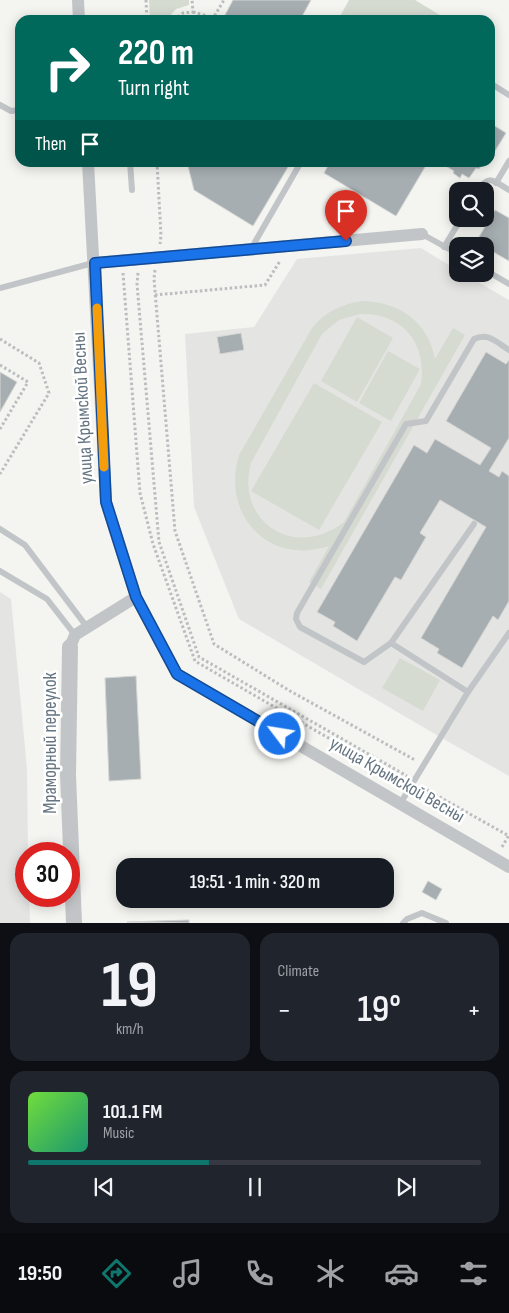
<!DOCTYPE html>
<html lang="en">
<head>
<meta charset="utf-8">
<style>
	:root { --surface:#171b24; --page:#20242c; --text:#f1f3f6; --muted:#9ea1a6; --line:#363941; --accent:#0f766e }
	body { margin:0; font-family:"Sofia Sans Condensed",sans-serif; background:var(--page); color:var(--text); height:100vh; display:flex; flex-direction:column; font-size:19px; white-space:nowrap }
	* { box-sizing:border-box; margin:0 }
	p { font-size:16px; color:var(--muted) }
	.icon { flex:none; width:28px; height:28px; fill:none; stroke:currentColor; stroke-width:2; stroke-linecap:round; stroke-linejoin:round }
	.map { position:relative; height:923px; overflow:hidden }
	.panel { display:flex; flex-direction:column; gap:10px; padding:10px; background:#0d0f14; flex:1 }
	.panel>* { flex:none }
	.banner { position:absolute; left:15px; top:15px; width:480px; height:152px; border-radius:15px; box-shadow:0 2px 12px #0003; background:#00695c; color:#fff; overflow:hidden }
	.tools { position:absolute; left:449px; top:182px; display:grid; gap:10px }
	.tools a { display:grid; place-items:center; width:45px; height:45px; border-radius:10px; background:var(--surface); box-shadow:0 2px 12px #0003; font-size:25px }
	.speed { position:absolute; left:15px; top:842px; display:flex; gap:10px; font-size:25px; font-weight:700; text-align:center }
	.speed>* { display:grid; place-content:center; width:65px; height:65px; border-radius:50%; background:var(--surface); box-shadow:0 2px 12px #0003; line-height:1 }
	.speed .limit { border:8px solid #d22; background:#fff; color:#111 }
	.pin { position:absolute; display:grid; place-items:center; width:42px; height:42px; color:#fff; margin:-51px -21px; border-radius:50% 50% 50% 0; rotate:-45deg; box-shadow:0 0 5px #0007 }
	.pin .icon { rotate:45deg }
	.me { position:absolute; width:55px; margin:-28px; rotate:301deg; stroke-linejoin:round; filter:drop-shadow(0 0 4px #0008) }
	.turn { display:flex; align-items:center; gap:18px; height:105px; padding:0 20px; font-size:22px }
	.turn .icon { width:65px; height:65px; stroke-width:2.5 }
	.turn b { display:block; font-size:35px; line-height:42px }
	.then { display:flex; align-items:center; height:48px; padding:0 20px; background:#0003; gap:10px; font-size:19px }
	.big { font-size:38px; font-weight:600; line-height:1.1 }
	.panel .card { flex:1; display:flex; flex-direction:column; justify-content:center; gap:8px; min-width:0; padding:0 18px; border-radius:15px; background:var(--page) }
	.panel .dial { align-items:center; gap:0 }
	.dial b { font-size:65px; line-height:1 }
	.song { display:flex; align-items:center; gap:15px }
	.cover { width:60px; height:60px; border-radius:8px; background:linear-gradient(135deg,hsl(100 70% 55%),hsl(160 70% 35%)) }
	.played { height:5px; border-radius:2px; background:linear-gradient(90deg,var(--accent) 40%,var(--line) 40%) }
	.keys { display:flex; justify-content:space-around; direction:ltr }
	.heat { display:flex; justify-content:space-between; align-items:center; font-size:28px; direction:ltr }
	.panel .tiles { flex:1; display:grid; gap:10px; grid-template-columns:1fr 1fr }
	.card:last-child { grid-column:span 2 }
	.trip { position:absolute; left:116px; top:858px; width:278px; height:50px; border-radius:15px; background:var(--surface); box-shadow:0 2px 12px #0003; font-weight:600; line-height:50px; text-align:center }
	.menu { display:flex; height:80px; justify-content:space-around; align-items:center; background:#090b0e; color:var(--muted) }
	.menu .icon { width:35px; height:35px }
	.menu .on { color:var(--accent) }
	.menu b { font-size:22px; color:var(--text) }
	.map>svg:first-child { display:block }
	.built { fill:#e4e5e3 }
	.green { fill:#d5dbd1; fill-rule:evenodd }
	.building { fill:#a6aeb2; stroke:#d5d5d3 }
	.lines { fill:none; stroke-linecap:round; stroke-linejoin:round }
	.path { stroke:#bbbdbf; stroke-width:3; stroke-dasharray:2.5 2.5; stroke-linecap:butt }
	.service { stroke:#c2c5c8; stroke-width:6 }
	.minor { stroke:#c2c5c8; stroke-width:12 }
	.tertiary { stroke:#c2c5c8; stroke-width:16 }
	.route-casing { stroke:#114b97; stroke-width:12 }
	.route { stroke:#1a73e8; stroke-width:9 }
	.slow { stroke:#f59e0b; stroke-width:9 }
	.labels { text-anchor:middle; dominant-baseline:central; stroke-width:5; stroke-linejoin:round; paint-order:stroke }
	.street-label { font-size:19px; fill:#647480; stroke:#fff }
</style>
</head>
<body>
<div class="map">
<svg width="509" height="923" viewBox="0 0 509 923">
	<rect width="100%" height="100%" fill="#f4f4f0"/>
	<g class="built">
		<path d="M421,248l36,22 1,4h6l45,26v476l-69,-39 -201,-118 -45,-112 -9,-173 69,-7 43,-68z"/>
		<path d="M0,592l11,7 16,170 1,85h-2v42h3l1,27h-30z"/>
	</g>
	<g class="green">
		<path d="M149,0h40v5l-13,4 -10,11h-16z"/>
		<path d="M349,0h66l33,20h-110z"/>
		<path d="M363,301c36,1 65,20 72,58l18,-31 12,7 -144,254 -12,-7 20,-36c-61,20 -108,-31 -90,-91l73,-127c14,-17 30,-24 51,-27zM360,314c42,-1 67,28 61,70l-77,138c-48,38 -109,1 -93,-59l71,-129 17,-14z"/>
		<path d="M357,317l36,21 -36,64 -36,-21z"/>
		<path d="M388,351l32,18 -29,52 -32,-18z"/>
		<path d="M314,383l68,39 -63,108 -68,-39z"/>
		<path d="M400,658l40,22 -17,31 -41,-23z"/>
	</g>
	<g class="building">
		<path d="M233,0h78l-11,20h-67l-8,-5z"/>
		<path d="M490,123l16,10 -16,26z"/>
		<path d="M187,162h104l-38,64 -59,-36z"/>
		<path d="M330,162l7,2 1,-2h90l-32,54 -72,-43z"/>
		<path d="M483,162l-4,7 -3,-1 -7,10 -7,-4 -2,4 -7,-5 1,-2 -13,-8z"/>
		<path d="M495,210l14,8v43l-33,-19z"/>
		<path d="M241,333l3,17 -24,4 -3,-17z"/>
		<path d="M486,352l20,12 3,-4v78l-20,33 10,6 3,-6 7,5v125l-11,19 -5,-4 -31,52 -25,-15 2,-4 -18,-11 65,-111 -46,-27 -20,33 6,4 -25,43 -6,-3 -38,64 -24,-15 2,-4 -18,-10 97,-167 13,8 8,-14 45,26 11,-17 -45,-27z"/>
		<path d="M0,372l17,10 -17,30z"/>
		<path d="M136,676l5,103 -32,2 -4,-103z"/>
		<path d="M428,881l14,8 -6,11 -14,-8z"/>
		<path d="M189,920v3l-62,-1z"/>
	</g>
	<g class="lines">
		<g class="path">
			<path d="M146,0l1,20"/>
			<path d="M193,12l11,3 7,5"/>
			<path d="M174,20l9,-7 10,-1 -1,-12"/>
			<path d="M212,20l12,-20"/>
			<path d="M157,162l4,74 -1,8"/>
			<path d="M155,270l-1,9 21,252 39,113 76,47 125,69"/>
			<path d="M123,273l17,220 13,51 42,117 208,120"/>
			<path d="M138,273l-1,11 22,258 40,115 208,119"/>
			<path d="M155,295l110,-10 15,-24"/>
			<path d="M0,339l39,24 10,30 -49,81"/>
			<path d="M0,365l28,17 -28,47"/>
			<path d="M422,787l87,49"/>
			<path d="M502,847l7,-12"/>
		</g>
		<g class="service">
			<path d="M120,19v1"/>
			<path d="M490,83l19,12"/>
			<path d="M0,105l11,6 9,-1"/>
			<path d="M130,162l2,28"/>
			<path d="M496,183l13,-22"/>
			<path d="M478,191c11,-18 16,-10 31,-1"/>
			<path d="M422,234l36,20"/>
			<path d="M444,247l17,-28"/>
			<path d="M251,249l50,-87"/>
			<path d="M485,270l24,14"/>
			<path d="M0,288l93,-25"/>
			<path d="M0,529l25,16 62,82"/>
			<path d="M0,571l47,28 28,36"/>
			<path d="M391,643l83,-119"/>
			<path d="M468,692l-77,-49 -27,19 -64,-35 -4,-8 1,-6 109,-189 20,-3 48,-82c14,-7 22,3 35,11"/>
			<path d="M400,804l68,-112 41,-59"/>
			<path d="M403,923l4,-4 15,-6 24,10"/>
		</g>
		<g class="minor">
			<path d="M78,0l1,20"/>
			<path d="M88,162l18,340 30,95 41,77 332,193"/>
			<path d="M95,263l327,-29"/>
			<path d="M70,647l5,-12 61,-38"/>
		</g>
		<path class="tertiary" d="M70,647l-2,128 6,148"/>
	</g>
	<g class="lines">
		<defs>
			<path id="route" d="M280,734l-103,-60 -41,-77 -30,-95 -11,-239 251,-22"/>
		</defs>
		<use href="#route" class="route-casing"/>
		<use href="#route" class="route"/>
		<path class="slow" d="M97,308l7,159"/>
	</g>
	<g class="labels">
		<g class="street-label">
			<text transform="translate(83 408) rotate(-93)">улица Крымской Весны</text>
			<text transform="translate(50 743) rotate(-90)">Мраморный переулок</text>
			<text transform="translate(397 780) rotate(30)">улица Крымской Весны</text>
		</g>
	</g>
</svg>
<div class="tools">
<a><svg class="icon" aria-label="search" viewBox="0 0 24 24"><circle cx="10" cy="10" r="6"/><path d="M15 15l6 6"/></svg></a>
<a><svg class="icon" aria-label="layers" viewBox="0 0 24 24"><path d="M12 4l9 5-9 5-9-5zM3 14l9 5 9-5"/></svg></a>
</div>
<div class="speed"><div class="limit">30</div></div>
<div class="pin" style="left:346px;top:241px;background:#d93025"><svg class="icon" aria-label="arrive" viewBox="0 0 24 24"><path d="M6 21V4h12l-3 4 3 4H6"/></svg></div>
<svg class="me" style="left:280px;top:734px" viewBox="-20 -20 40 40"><circle r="17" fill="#1a73e8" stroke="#fff" stroke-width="3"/><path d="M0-11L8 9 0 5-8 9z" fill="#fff"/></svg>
<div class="trip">19:51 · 1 min · 320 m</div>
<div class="banner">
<div class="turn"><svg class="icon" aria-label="right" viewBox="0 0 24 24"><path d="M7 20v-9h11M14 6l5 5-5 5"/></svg><div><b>220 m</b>Turn right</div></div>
<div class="then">Then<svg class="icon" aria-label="arrive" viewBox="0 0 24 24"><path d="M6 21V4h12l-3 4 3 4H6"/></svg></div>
</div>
</div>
<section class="panel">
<div class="tiles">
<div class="card dial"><b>19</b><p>km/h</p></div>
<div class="card"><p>Climate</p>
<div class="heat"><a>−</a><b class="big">19°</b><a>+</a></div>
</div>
<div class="card">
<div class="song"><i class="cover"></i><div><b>101.1 FM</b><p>Music</p></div></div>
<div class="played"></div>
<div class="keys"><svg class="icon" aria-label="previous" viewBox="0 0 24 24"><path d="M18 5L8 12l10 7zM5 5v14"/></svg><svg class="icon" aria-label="pause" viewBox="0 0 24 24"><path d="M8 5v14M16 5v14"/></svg><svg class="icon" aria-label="next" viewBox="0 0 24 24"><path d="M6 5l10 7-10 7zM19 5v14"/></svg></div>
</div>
</div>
</section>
<nav class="menu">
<b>19:50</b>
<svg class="icon on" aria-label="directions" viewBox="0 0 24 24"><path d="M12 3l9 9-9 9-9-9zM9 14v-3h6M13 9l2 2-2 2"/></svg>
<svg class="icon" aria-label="music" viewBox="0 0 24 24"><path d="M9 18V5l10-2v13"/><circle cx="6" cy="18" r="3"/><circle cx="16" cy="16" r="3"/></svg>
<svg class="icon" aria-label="phone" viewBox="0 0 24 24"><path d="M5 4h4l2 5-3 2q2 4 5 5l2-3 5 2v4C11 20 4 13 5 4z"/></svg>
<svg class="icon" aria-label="climate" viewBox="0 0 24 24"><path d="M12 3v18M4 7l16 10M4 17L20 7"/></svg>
<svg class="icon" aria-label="car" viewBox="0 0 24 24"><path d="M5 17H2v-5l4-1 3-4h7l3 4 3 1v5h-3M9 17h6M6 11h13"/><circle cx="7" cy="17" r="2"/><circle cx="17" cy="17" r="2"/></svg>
<svg class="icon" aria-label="filters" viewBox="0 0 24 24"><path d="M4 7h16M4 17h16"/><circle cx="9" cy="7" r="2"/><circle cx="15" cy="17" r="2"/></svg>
</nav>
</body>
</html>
